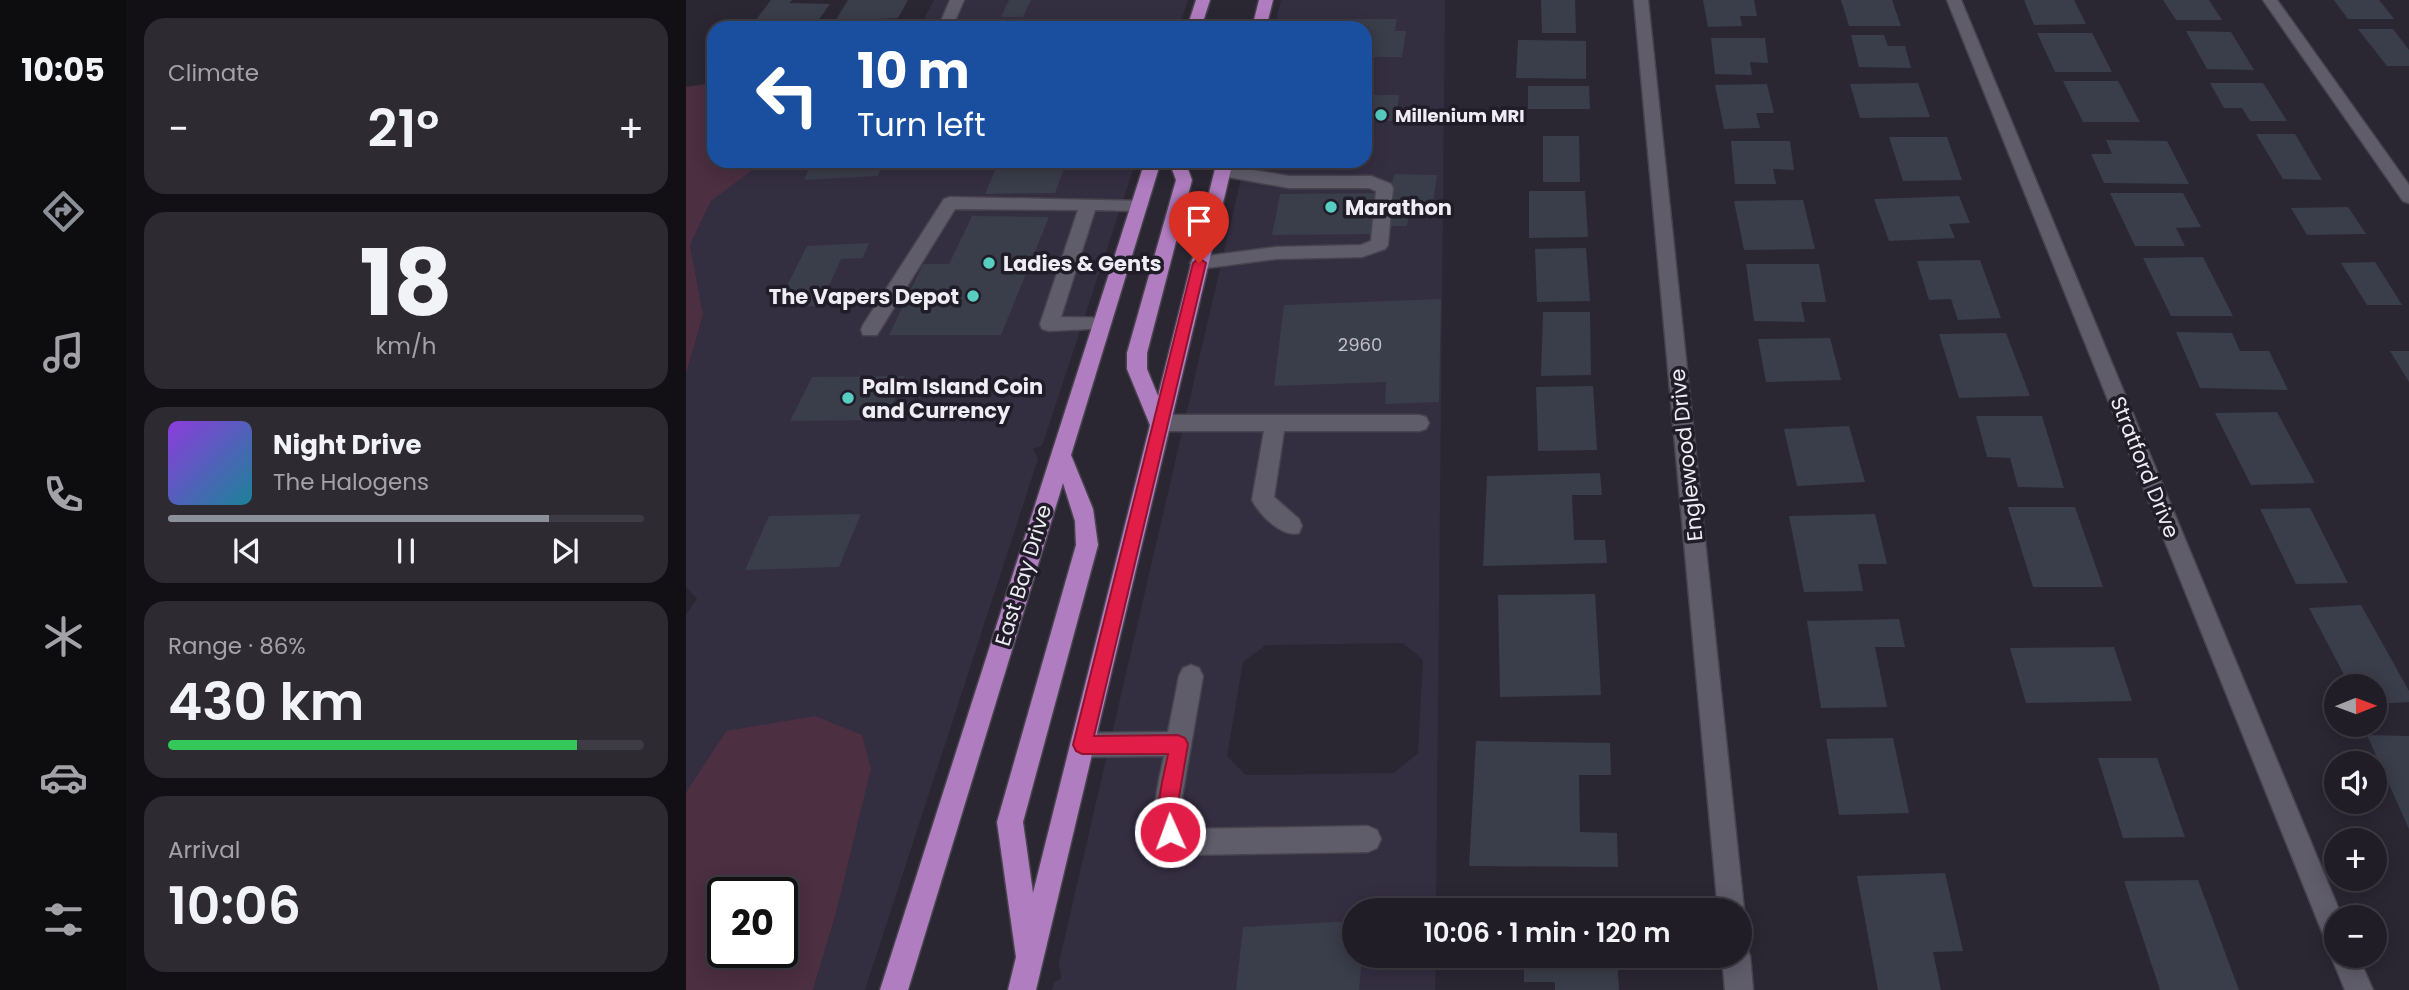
<!DOCTYPE html>
<html lang="en">
<head>
<meta charset="utf-8">
<style>
	:root { --surface:#201d26; --page:#2d2a32; --text:#f1f3f6; --muted:#a2a2a7; --line:#3d3b43; --accent:#8c9099 }
	body { margin:0; font-family:Poppins,sans-serif; background:var(--page); color:var(--text); height:100vh; display:flex; flex-direction:column; font-size:26px; white-space:nowrap }
	* { box-sizing:border-box; margin:0 }
	p { font-size:23px; color:var(--muted) }
	.icon { flex:none; width:38px; height:38px; fill:none; stroke:currentColor; stroke-width:2; stroke-linecap:round; stroke-linejoin:round }
	.map { position:relative; flex:1; overflow:hidden }
	.drawer { display:flex; flex-direction:column; gap:18px; padding:18px; background:#121015; width:560px }
	.drawer>* { flex:none }
	.top-card { position:absolute; left:21px; top:21px; width:665px; height:147px; border-radius:21px; box-shadow:0 4px 18px #0003,0 0 0 2px var(--line); background:#1a4fa0; color:#fff; overflow:hidden }
	.needle { width:46px; rotate:89deg }
	.fabs { position:absolute; left:1638px; top:674px; display:grid; gap:14px }
	.fabs a { display:grid; place-items:center; width:63px; height:63px; border-radius:50%; background:var(--surface); box-shadow:0 4px 18px #0003,0 0 0 2px var(--line); font-size:35px }
	.speed { position:absolute; left:21px; top:877px; display:flex; gap:14px; font-size:35px; font-weight:700; text-align:center }
	.speed>* { display:grid; place-content:center; width:91px; height:91px; border-radius:50%; background:var(--surface); box-shadow:0 4px 18px #0003,0 0 0 2px var(--line); line-height:1 }
	.speed .limit { border:4px solid #111; border-radius:10px; background:#fff; color:#111 }
	.pin { position:absolute; display:grid; place-items:center; width:60px; height:60px; color:#fff; margin:-72px -30px; border-radius:50% 50% 50% 0; rotate:-45deg; box-shadow:0 0 7px #0007 }
	.pin .icon { rotate:45deg }
	.me { position:absolute; width:77px; margin:-38px; rotate:358deg; stroke-linejoin:round; filter:drop-shadow(0 0 5px #0008) }
	.turn { display:flex; align-items:center; gap:24px; height:147px; padding:0 35px; font-size:32px }
	.turn .icon { width:91px; height:91px; stroke-width:2.5 }
	.turn b { display:block; font-size:49px; line-height:60px }
	.big { font-size:52px; font-weight:600; line-height:1.1 }
	.drawer .tile { flex:1; display:flex; flex-direction:column; justify-content:center; gap:10px; min-width:0; padding:0 24px; border-radius:21px; background:var(--page) }
	.drawer .dial { align-items:center; gap:0 }
	.dial b { font-size:91px; line-height:1 }
	.song { display:flex; align-items:center; gap:21px }
	.cover { width:84px; height:84px; border-radius:10px; background:linear-gradient(135deg,hsl(270 70% 55%),hsl(190 70% 35%)) }
	.played { height:7px; border-radius:4px; background:linear-gradient(90deg,var(--accent) 80%,var(--line) 80%) }
	.keys { display:flex; justify-content:space-around; direction:ltr }
	.heat { display:flex; justify-content:space-between; align-items:center; font-size:38px; direction:ltr }
	.charge { height:10px; border-radius:5px; background:linear-gradient(90deg,#34c759 86%,var(--line) 0) }
	.trip { position:absolute; left:656px; top:898px; width:410px; height:70px; border-radius:35px; background:var(--surface); box-shadow:0 4px 18px #0003,0 0 0 2px var(--line); font-weight:600; line-height:70px; text-align:center }
	main { display:flex; flex:1; min-height:0 }
	.dock { display:flex; flex-direction:column; width:126px; justify-content:space-around; align-items:center; background:#0d0c0f; color:var(--muted) }
	.dock .icon { width:49px; height:49px }
	.dock .current { color:var(--accent) }
	.dock b { font-size:32px; color:var(--text) }
	.map>svg:first-child { display:block }
	.built { fill:#342e41; fill-rule:evenodd }
	.green { fill:#4c2f41; fill-rule:evenodd }
	.building { fill:#3a3d4a }
	.lines { fill:none; stroke-linecap:round; stroke-linejoin:round }
	.lane-casing { stroke:#48444e; stroke-width:3 }
	.street-casing { stroke:#48444e; stroke-width:3 }
	.primary-casing { stroke:#48444e; stroke-width:3 }
	.lane { fill:#605d6b; fill-rule:evenodd }
	.street { fill:#605d6b; fill-rule:evenodd }
	.primary { fill:#b07dc0; fill-rule:evenodd }
	.route { fill:#e11d48; stroke:#92132f; stroke-width:2 }
	.poi-dot { fill:#57cec1; stroke:#201d29; stroke-width:2.5 }
	.labels { text-anchor:middle; dominant-baseline:central; stroke-width:7; stroke-linejoin:round; paint-order:stroke }
	.far-poi-label { font-size:18px; font-weight:bold; fill:#eeecf4; stroke:#201d29; text-anchor:start }
	.number-label { font-size:18px; fill:#c1c0ca }
	.poi-label { font-size:21px; font-weight:bold; fill:#eeecf4; stroke:#201d29; text-anchor:start }
	.street-label { font-size:21px; fill:#eeecf4; stroke:#201d29 }
</style>
</head>
<body>
<main>
<nav class="dock">
<b>10:05</b>
<svg class="icon current" aria-label="directions" viewBox="0 0 24 24"><path d="M12 3l9 9-9 9-9-9zM9 14v-3h6M13 9l2 2-2 2"/></svg>
<svg class="icon" aria-label="music" viewBox="0 0 24 24"><path d="M9 18V5l10-2v13"/><circle cx="6" cy="18" r="3"/><circle cx="16" cy="16" r="3"/></svg>
<svg class="icon" aria-label="phone" viewBox="0 0 24 24"><path d="M5 4h4l2 5-3 2q2 4 5 5l2-3 5 2v4C11 20 4 13 5 4z"/></svg>
<svg class="icon" aria-label="climate" viewBox="0 0 24 24"><path d="M12 3v18M4 7l16 10M4 17L20 7"/></svg>
<svg class="icon" aria-label="car" viewBox="0 0 24 24"><path d="M5 17H2v-5l4-1 3-4h7l3 4 3 1v5h-3M9 17h6M6 11h13"/><circle cx="7" cy="17" r="2"/><circle cx="17" cy="17" r="2"/></svg>
<svg class="icon" aria-label="filters" viewBox="0 0 24 24"><path d="M4 7h16M4 17h16"/><circle cx="9" cy="7" r="2"/><circle cx="15" cy="17" r="2"/></svg>
</nav>
<section class="drawer">
<div class="tile"><p>Climate</p>
<div class="heat"><a>−</a><b class="big">21°</b><a>+</a></div>
</div>
<div class="tile dial"><b>18</b><p>km/h</p></div>
<div class="tile">
<div class="song"><i class="cover"></i><div><b>Night Drive</b><p>The Halogens</p></div></div>
<div class="played"></div>
<div class="keys"><svg class="icon" aria-label="previous" viewBox="0 0 24 24"><path d="M18 5L8 12l10 7zM5 5v14"/></svg><svg class="icon" aria-label="pause" viewBox="0 0 24 24"><path d="M8 5v14M16 5v14"/></svg><svg class="icon" aria-label="next" viewBox="0 0 24 24"><path d="M6 5l10 7-10 7zM19 5v14"/></svg></div>
</div>
<div class="tile"><p>Range · 86%</p><b class="big">430 km</b><div class="charge"></div></div>
<div class="tile"><p>Arrival</p><b class="big">10:06</b></div>
</section>
<div class="map">
<svg width="1723" height="990" viewBox="0 0 1723 990">
	<rect width="100%" height="100%" fill="#2a2733"/>
	<g class="built">
		<path d="M248,0h254l-9,28h-260z"/>
		<path d="M595,0h164l-9,910h-82v46h82l-1,34h-383l2,-8 7,-3 -2,-17 186,-801h120v-133h-91zM717,643l20,17 -5,93 -24,20 -148,2 -19,-19 16,-94 23,-17z"/>
		<path d="M77,161h373l-94,285 -9,3 5,10 -173,531h-52l23,-77 35,-144 -145,-38 -40,61v-177l11,-17 -11,-11v-213l17,-59 -13,-70 21,-44z"/>
	</g>
	<g class="green">
		<path d="M28,83v78l49,1 -52,39 -21,44 13,70 -17,59v-287z"/>
		<path d="M129,716l47,19 9,34 -35,144 -23,77h-127v-198l40,-61zM37,892h59v60h-59z"/>
	</g>
	<g class="building">
		<path d="M85,0h21l-3,3 41,1 -15,21h-63z"/>
		<path d="M162,0h60l-10,18 -21,1 -5,9h-41z"/>
		<path d="M323,0h22l-8,17h-22z"/>
		<path d="M855,0h34l1,33h-34z"/>
		<path d="M1017,0h51l3,16h-17l2,10 -34,1z"/>
		<path d="M1155,0h51l9,26h-52z"/>
		<path d="M1338,0h50l12,24 -52,1z"/>
		<path d="M1477,0h46l13,20h-46z"/>
		<path d="M1648,0h45l15,19h-46z"/>
		<path d="M302,19l57,1 -4,8h-58z"/>
		<path d="M646,19h65l-2,12h11l-4,26h-37v-29h-35z"/>
		<path d="M1672,29h35l16,21v16h-22z"/>
		<path d="M1500,31l45,1 23,38 -47,-1z"/>
		<path d="M1351,33h55l20,39h-57z"/>
		<path d="M1165,35h33l4,11h17l6,22 -52,-1z"/>
		<path d="M1025,38h54l3,25 -18,-1 2,13 -37,-1z"/>
		<path d="M832,40l68,1v38l-70,-1z"/>
		<path d="M1377,81h55l22,41h-57z"/>
		<path d="M1232,83l12,34 -70,1 -10,-34z"/>
		<path d="M1524,83h53l24,38h-37l-8,-13h-18z"/>
		<path d="M1081,84l7,29h-18l4,15 -36,1 -9,-44z"/>
		<path d="M842,86h61l1,23h-62z"/>
		<path d="M679,95h34l-3,26h-31z"/>
		<path d="M1570,134h39l27,46 -39,-1z"/>
		<path d="M857,136h36l1,46h-37z"/>
		<path d="M1203,137h58l15,43 -59,1z"/>
		<path d="M1420,140l61,1 22,43 -85,-1 -13,-29h21z"/>
		<path d="M1045,141h59l4,29 -21,-1 3,15h-41z"/>
		<path d="M127,161h71l-6,15 -74,4z"/>
		<path d="M313,161h68l-12,32 -70,1z"/>
		<path d="M708,174l43,1 -5,34 -22,-1 -3,18h-23z"/>
		<path d="M843,191h56l3,46 -59,1z"/>
		<path d="M695,193l-5,41 -104,1 8,-41z"/>
		<path d="M1424,193h73l18,34 -25,1 9,18h-50z"/>
		<path d="M1273,196l11,27 -21,1 6,14 -66,3 -15,-42z"/>
		<path d="M1117,200l12,49 -71,1 -10,-49z"/>
		<path d="M1662,207l18,27 -59,1 -16,-27z"/>
		<path d="M286,216l77,1 -48,118h-112l34,-71h26z"/>
		<path d="M183,243l-6,15 -22,1 -21,47 -44,2 31,-62z"/>
		<path d="M900,248l4,53 -53,1 -2,-53z"/>
		<path d="M1517,257l30,59h-62l-28,-58z"/>
		<path d="M1294,260l21,58 -43,2 -7,-21 -22,1 -12,-39z"/>
		<path d="M1689,262l27,43h-35l-26,-42z"/>
		<path d="M1060,264h73l7,38h-25l4,20 -51,-1z"/>
		<path d="M755,299l-2,103 -54,2 1,-22 -112,4 10,-81z"/>
		<path d="M857,312h47l1,63 -50,1z"/>
		<path d="M1490,332l56,1 8,18h29l19,39 -88,-2z"/>
		<path d="M1320,333l24,63 -71,2 -20,-64z"/>
		<path d="M1144,338l11,42 -75,2 -8,-43z"/>
		<path d="M1704,351h19v31z"/>
		<path d="M219,376l-19,44 -96,1 22,-44z"/>
		<path d="M907,386l4,64 -59,1 -2,-64z"/>
		<path d="M1591,412l38,71 -64,2 -36,-72z"/>
		<path d="M1290,416h66l22,72 -46,-1 -8,-29 -23,-1z"/>
		<path d="M1163,426l16,56 -68,4 -13,-57z"/>
		<path d="M914,473l2,22h-30l2,45h31l2,23 -124,3 4,-90z"/>
		<path d="M1322,507h67l28,80h-70z"/>
		<path d="M1624,508l38,75 -52,1 -36,-75z"/>
		<path d="M175,514l-22,53 -94,3 24,-54z"/>
		<path d="M1189,514l12,50h-29l5,27 -59,1 -15,-76z"/>
		<path d="M909,594l6,101 -101,2 -2,-102z"/>
		<path d="M1675,605l48,86v11l-34,2v-18h-25l-41,-78z"/>
		<path d="M1213,619l6,28h-30l12,60 -66,1 -14,-87z"/>
		<path d="M1428,647l18,54 -106,2 -16,-55z"/>
		<path d="M1681,735l42,1v93z"/>
		<path d="M1207,738l16,75 -70,2 -13,-76z"/>
		<path d="M790,741l134,2 1,32h-32l1,57 37,1 1,34 -149,-1z"/>
		<path d="M1412,758h59l28,79 -62,1z"/>
		<path d="M1259,873l18,78 -30,1 8,38h-63l-21,-114z"/>
		<path d="M1512,880l41,110h-79l-36,-109z"/>
		<path d="M929,902v8h-91v-7z"/>
		<path d="M668,921v35h8l-3,34h-123l7,-63z"/>
		<path d="M838,956h93l2,34h-64v-8h-31z"/>
	</g>
	<g class="lines">
		<defs>
			<g id="lane">
				<path d="M264,0h14l-12,28h-14z"/>
				<path d="M537,165l66,11h82l20,8 2,4 -5,57 -3,4 -23,8 -86,2 -77,10 -6,-1 -3,-5 3,-5 6,-1 77,-10 85,-2 10,-4 5,-50 -7,-3h-80l-72,-13 -2,-4z"/>
				<path d="M264,197l195,4 3,4 -9,6 -44,-1 -34,107 48,1 2,5 -2,5 -60,3 -7,-2 -2,-5 38,-114 -123,-1 -78,126h-14l-2,-5 2,-5 81,-126z"/>
				<path d="M473,415h260l7,2 3,6 -3,6 -7,2h-135l-10,66 25,22 3,7 -3,7c-17,5 -40,-19 -47,-33l12,-69h-105l-7,-2 -3,-6 3,-6z"/>
				<path d="M505,665l8,3 4,8 -23,133 2,16 6,4 180,-3 9,4 4,9 -4,9 -9,4 -183,3c-8,-3 -19,-8 -24,-15 -14,-18 -1,-63 3,-84l-82,1 -9,-3 -3,-9 3,-9 9,-3 86,-1 11,-56 4,-8z"/>
			</g>
			<g id="street">
				<path d="M948,0h14l96,910 -4,10v-10h-22z"/>
				<path d="M1261,0h14l381,917h-6v39h22l15,34h-28l-14,-34 4,-9 -9,-3 -3,-10z"/>
				<path d="M1577,0h14l132,185v18l-6,-2z"/>
				<path d="M1054,944l6,2 4,10 3,34h-28l-3,-34h18z"/>
			</g>
			<g id="primary">
				<path d="M510,0h14l-9,28h-14z"/>
				<path d="M573,0h14l-7,28h-14z"/>
				<path d="M459,161h16l-90,294 22,54 5,36 -75,277 10,71 117,-468 -23,-56v-16l49,-173 -7,-19h16l7,19 -45,173v16l11,27 59,-235h16l-197,829h-28l8,-33 -19,-135 79,-277 -1,-24 -12,-38 -155,507h-28z"/>
			</g>
		</defs>
		<use href="#lane" class="lane-casing"/>
		<use href="#street" class="street-casing"/>
		<use href="#primary" class="primary-casing"/>
		<use href="#lane" class="lane"/>
		<use href="#street" class="street"/>
		<use href="#primary" class="primary"/>
	</g>
	<path class="route" d="M513,258l7,5 -112,473 84,-1 7,3 3,6 -11,65 3,23 -3,7 -7,3 -6,-3c-12,-27 -1,-58 4,-85h-86l-6,-3 -3,-6 120,-482z"/>
	<g class="poi-dot">
		<circle cx="695" cy="115" r="7"/>
		<circle cx="645" cy="207" r="7"/>
		<circle cx="303" cy="263" r="7"/>
		<circle cx="287" cy="296" r="7"/>
		<circle cx="162" cy="398" r="7"/>
	</g>
	<g class="labels">
		<g class="far-poi-label">
			<text x="709" y="115">Millenium MRI</text>
		</g>
		<g class="number-label">
			<text x="674" y="344">2960</text>
		</g>
		<g class="poi-label">
			<text x="659" y="207">Marathon</text>
			<text x="317" y="263">Ladies &amp; Gents</text>
			<text x="273" y="296" text-anchor="end">The Vapers Depot</text>
			<text x="176" y="386">Palm Island Coin<tspan x="176" dy="24">and Currency</tspan></text>
		</g>
		<g class="street-label">
			<text transform="translate(1000 455) rotate(-96)">Englewood Drive</text>
			<text transform="translate(1459 467) rotate(68)">Stratford Drive</text>
			<text transform="translate(337 575) rotate(-73)">East Bay Drive</text>
		</g>
	</g>
</svg>
<div class="fabs">
<a><svg class="needle" viewBox="-14 -14 28 28"><path d="M0-13l5 13h-10z" fill="#e53935"/><path d="M0 13l5-13h-10z" fill="#a2a2a7"/></svg></a>
<a><svg class="icon" aria-label="sound" viewBox="0 0 24 24"><path d="M4 9h4l5-4v14l-5-4H4zM17 9q2 3 0 6"/></svg></a>
<a>+</a>
<a>−</a>
</div>
<div class="speed"><div class="limit">20</div></div>
<div class="pin" style="left:513px;top:263px;background:#d93025"><svg class="icon" aria-label="arrive" viewBox="0 0 24 24"><path d="M6 21V4h12l-3 4 3 4H6"/></svg></div>
<svg class="me" style="left:484px;top:832px" viewBox="-20 -20 40 40"><circle r="17" fill="#e11d48" stroke="#fff" stroke-width="3"/><path d="M0-11L8 9 0 5-8 9z" fill="#fff"/></svg>
<div class="trip">10:06 · 1 min · 120 m</div>
<div class="top-card">
<div class="turn"><svg class="icon" aria-label="left" viewBox="0 0 24 24"><path d="M17 20v-9H6M10 6l-5 5 5 5"/></svg><div><b>10 m</b>Turn left</div></div>
</div>
</div>
</main>
</body>
</html>
